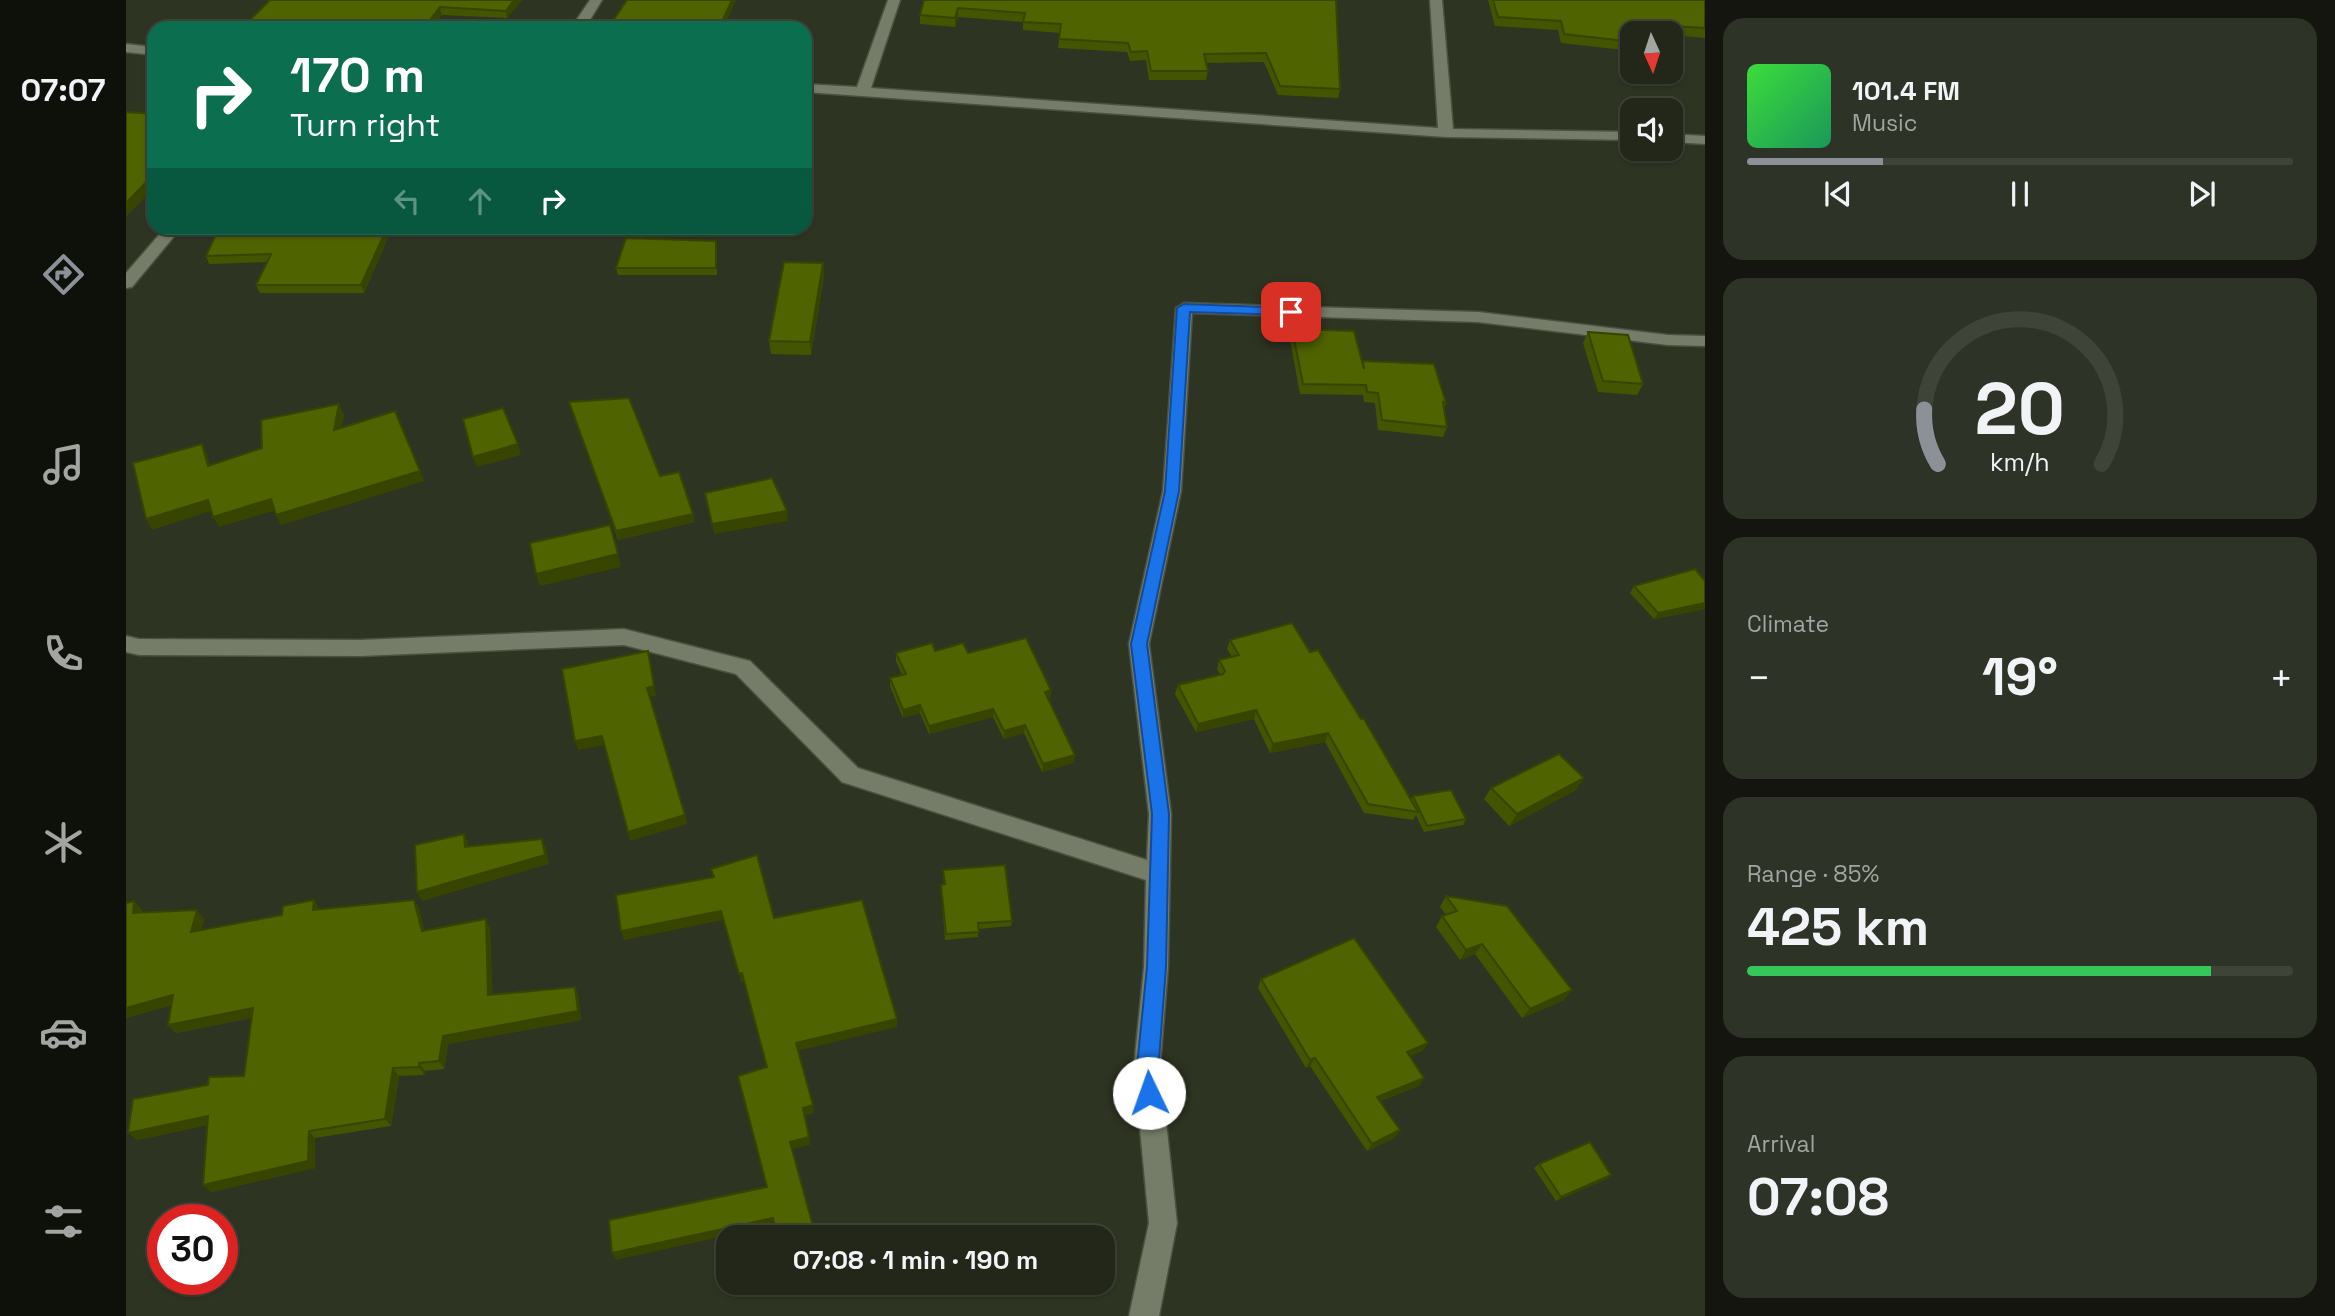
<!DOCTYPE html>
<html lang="en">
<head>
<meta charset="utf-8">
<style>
	:root { --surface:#22271a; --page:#2e3327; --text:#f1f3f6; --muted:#a2a5a2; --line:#3f4439; --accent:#8c9099 }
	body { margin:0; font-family:"Space Grotesk",sans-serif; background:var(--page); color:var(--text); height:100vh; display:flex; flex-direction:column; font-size:26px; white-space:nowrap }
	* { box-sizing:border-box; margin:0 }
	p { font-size:23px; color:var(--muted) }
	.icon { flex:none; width:38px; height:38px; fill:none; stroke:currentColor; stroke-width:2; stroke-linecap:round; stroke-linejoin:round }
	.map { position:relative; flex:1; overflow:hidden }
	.details { display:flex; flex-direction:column; gap:18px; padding:18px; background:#13150e; width:630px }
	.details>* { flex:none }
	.banner { position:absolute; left:21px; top:21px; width:665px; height:214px; border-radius:21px; box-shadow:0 2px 5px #0004,0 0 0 2px var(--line); background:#0b6e4f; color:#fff; overflow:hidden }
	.needle { width:46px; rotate:177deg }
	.controls { position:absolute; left:1494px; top:21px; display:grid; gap:14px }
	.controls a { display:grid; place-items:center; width:63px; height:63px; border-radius:14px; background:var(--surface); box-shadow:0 2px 5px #0004,0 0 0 2px var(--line); font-size:35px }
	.speed { position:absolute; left:21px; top:1204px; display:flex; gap:14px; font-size:35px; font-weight:700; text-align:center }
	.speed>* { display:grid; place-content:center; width:91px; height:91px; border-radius:50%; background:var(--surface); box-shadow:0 2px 5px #0004,0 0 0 2px var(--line); line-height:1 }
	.speed .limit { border:10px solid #d22; background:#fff; color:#111 }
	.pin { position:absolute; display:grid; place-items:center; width:60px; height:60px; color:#fff; margin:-30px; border-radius:14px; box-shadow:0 4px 10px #0006 }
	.me { position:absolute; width:77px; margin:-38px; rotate:357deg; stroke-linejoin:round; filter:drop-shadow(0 0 5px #0008) }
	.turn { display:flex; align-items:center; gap:24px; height:147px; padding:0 28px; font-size:32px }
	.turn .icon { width:91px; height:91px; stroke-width:2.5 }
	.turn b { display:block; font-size:49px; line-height:60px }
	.lanes { display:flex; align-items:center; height:66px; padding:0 28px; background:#0003; justify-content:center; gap:35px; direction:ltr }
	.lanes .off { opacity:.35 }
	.big { font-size:52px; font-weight:800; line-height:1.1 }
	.details .tile { flex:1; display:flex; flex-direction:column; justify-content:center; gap:10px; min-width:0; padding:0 24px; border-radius:21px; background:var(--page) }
	.details .dial { align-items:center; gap:0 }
	.dial svg { height:182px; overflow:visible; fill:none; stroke:var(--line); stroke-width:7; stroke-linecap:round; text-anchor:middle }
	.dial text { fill:var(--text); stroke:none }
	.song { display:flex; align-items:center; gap:21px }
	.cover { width:84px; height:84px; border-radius:10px; background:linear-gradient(135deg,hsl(120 70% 55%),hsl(150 70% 35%)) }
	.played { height:7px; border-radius:4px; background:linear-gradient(90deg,var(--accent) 25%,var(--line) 25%) }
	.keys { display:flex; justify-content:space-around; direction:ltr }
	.heat { display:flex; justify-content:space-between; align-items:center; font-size:38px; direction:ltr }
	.charge { height:10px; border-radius:5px; background:linear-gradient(90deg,#34c759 85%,var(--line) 0) }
	.trip { position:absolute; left:590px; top:1225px; width:399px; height:70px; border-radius:21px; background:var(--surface); box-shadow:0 2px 5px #0004,0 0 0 2px var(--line); font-weight:800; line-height:70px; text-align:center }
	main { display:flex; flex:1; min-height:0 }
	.menu { display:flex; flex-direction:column; width:126px; justify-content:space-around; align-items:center; background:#0e100a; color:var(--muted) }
	.menu .icon { width:49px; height:49px }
	.menu .active { color:var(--accent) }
	.menu b { font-size:32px; color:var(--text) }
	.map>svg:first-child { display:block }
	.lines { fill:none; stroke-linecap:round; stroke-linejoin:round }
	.minor-casing { stroke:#4b5040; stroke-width:3 }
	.minor { fill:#757c68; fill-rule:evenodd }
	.wall { fill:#445501 }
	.shaded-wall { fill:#374501 }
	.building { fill:#4f6301; stroke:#374501; stroke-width:2 }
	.route { fill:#1a73e8; stroke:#114b97; stroke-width:2 }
</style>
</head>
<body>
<main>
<nav class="menu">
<b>07:07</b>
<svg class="icon active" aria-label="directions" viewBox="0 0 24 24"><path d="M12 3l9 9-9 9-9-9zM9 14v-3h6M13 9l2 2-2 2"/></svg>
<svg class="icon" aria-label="music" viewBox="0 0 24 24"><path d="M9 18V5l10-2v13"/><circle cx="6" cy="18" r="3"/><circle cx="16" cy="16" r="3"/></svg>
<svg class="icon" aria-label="phone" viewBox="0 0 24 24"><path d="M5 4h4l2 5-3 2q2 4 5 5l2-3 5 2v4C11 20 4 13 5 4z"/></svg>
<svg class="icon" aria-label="climate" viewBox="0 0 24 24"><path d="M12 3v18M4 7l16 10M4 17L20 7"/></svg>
<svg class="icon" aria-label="car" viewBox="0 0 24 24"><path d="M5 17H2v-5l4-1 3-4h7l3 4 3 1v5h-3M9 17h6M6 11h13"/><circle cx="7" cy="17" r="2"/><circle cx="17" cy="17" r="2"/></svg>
<svg class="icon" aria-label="filters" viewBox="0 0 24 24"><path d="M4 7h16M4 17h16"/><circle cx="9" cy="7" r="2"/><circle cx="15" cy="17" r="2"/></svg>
</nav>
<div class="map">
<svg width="1579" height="1316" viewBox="0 0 1579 1316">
	<rect width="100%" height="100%" fill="#2e3422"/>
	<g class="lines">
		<defs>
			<g id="minor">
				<path d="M464,0h12l-17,28h-14z"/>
				<path d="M762,0h12l-29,88 567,40 -8,-128h12l11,129 180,3v8l-187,-3 -641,-45v-8l52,3z"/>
				<path d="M0,44l28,3v8l-28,-3z"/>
				<path d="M1545,134l34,2v8l-34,-2z"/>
				<path d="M39,228h16l-49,59 -6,1v-15z"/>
				<path d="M1058,303l294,9 190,23 37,1v10l-37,-1 -190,-23 -286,-9 -11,178 -32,153 22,170 -3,153 -8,99 17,157 -18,93h-30l20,-93 -15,-157 10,-99 2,-87 -304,-98 -106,-108 -112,-29 -264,11 -221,-1 -13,-3v-16l13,3 221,1 264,-11 126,32 108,107 289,92 2,-46 -20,-170 34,-153 13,-183z"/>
			</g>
		</defs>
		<use href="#minor" class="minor-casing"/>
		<use href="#minor" class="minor"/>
	</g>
	<g class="wall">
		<path d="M396,0l-15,18 -65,-3 -10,13h-181l-2,-7z"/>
		<path d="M798,0h412l4,89 -2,9 -60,-3 -14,-33 -58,1 2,8 -2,9h-57l-3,-20 -16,1 -3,-9 -69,-4 2,-15 -37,-3v-8l-65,-5 -3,10 -35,-3v-9z"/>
		<path d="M1362,0h217v38l-34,-3v-2h-38v18l-72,-8 -3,-13 -63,-4z"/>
		<path d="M93,228h169l2,5 -26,60h-104l-4,-8 11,-23 -58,2 -3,-8z"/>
		<path d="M590,241l1,34h-99l-2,-7z"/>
		<path d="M697,263l1,13 -13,79 -40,-1 -2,-13z"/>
		<path d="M1166,329l154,74 -2,6 3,18 -4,10 -65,-7 -3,-27 -11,-1 -1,-7 -63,-1 -10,-55z"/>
		<path d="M1462,332l55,52 -6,11 -39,-3 -15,-49z"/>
		<path d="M443,402l91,74 33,38 1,8 -76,18z"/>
		<path d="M1579,581v28l-51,10 -24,-26 4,-7z"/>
		<path d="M1104,640l80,12 101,148 2,-4 53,23 -3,6 -39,7 -8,-17 -3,5 -49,-7 -39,-71 -55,11 -16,-34 -58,13 -21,-38 3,-9 42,-11 -3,-5 2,-9 13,-3 -5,-8z"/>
		<path d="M809,651l33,2 83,37 -1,8h-2l27,57 -2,8 -31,9 -18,-39 -20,6 -11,-22 -64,17 -9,-21 -17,5 -13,-32v-8l12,-3 -6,-14v-8z"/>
		<path d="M1365,788l85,2 -67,36 -25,-27z"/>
		<path d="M817,870l69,51 -1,5 -33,3v8l-33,3 -4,-50v-5l3,-1z"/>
		<path d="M1320,896l118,104 -42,18 -47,-64 -15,6 -24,-33 6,-11 4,-1 -6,-8z"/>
		<path d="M188,900l5,9 95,-9 5,9 5,22 66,-3 2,66 83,-7 3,8 3,25 -133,24 -4,25 -19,2 -1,4 -25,1 -8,50 -76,12v30l-104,24 -4,-67 -70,15 71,-55 36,-9 7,-58 -75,15 -8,-8 3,-20 -45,13 8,-117 8,9 -1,3 63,6 -3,11 81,-15z"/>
		<path d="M1135,979l167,64 -6,8 -12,5 9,30 -39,15 20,29 -6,8 -27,13 -57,-85 -4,2 -48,-80z"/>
		<path d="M1413,1164l72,11 -5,4 -50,22 -22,-33z"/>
	</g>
	<g class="shaded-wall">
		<path d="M388,0h8l-15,18 -1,-7z"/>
		<path d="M606,0h4l-12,28h-5z"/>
		<path d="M314,7l2,8 -10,13h-8z"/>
		<path d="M832,8v9l-3,10v-9z"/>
		<path d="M28,174v14l-28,29v-14z"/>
		<path d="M261,228h1l2,5 -26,60 -3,-8z"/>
		<path d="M697,263l1,13 -13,79 -1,-13z"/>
		<path d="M213,404l5,11 -5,25 -5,-10z"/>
		<path d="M76,444l5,10 6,23 -5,-11z"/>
		<path d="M392,444l3,11 -44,12 -4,-10z"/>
		<path d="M294,471l4,10 -143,44 -5,-10z"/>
		<path d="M145,499l5,11 -57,17 -6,-10z"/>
		<path d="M82,500l6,10 -62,20 -6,-11z"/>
		<path d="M661,511l1,10 -74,13 -2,-10z"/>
		<path d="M567,514l1,8 -76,18 -2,-9z"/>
		<path d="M492,554l3,13 -81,19 -4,-12z"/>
		<path d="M1579,603v6l-51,10 4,-6z"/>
		<path d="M522,651l8,45 -7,1 -2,-9z"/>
		<path d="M925,690l-1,8 -6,2 1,-8z"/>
		<path d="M794,705v8l-17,5v-8z"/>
		<path d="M867,709v8l-64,17v-8z"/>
		<path d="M1130,710l-2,9 -58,13 2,-8z"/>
		<path d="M899,725l-1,8 -20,6v-8z"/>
		<path d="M1202,733l-3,9 -55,11 3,-9z"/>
		<path d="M476,736l3,9 -27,5 -3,-9z"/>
		<path d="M949,755l-2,8 -31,9 1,-8z"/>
		<path d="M1458,778l-8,12 -67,36 8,-12z"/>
		<path d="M559,815l2,9 -57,17 -2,-9z"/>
		<path d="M338,834l4,9 1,13 -4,-9z"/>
		<path d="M416,839l4,9 3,16 -127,37 -5,-9z"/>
		<path d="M188,900l5,8v10l-6,-8z"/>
		<path d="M288,900l5,9 8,31 -5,-9z"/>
		<path d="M8,901l8,9 -2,12 -7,-9z"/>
		<path d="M71,910l7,9 -5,22 -8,-9z"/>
		<path d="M595,911l2,9 -99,20 -3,-9z"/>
		<path d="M360,919l4,9 3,75 -5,-8z"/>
		<path d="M1356,944l-7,10 -15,6 6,-10z"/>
		<path d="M616,973l2,9h-3l-2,-8z"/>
		<path d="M449,987l3,8 3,25 -133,24 -4,25 -5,-8 4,-25z"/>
		<path d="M1446,990l-8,10 -42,18 8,-9z"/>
		<path d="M47,995l8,8 -55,15v-10z"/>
		<path d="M127,1008l7,8 -84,17 -8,-8z"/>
		<path d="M771,1019v8l-100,24 -1,-8z"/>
		<path d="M1302,1043l-6,8 -20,9 5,-8z"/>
		<path d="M1189,1058l-5,8 -4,2 4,-8z"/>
		<path d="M293,1063l6,8 -1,4 -5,-8z"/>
		<path d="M267,1068l6,8 -8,50 -6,-7z"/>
		<path d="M1298,1078l-5,8 -48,19 6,-8z"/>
		<path d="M687,1105l1,8 -10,3 -1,-8z"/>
		<path d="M82,1116l8,7 -79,17 -9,-7z"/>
		<path d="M1274,1130l-6,8 -27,13 5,-7z"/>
		<path d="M183,1131l6,7v30l-104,24 -8,-7z"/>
		<path d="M683,1137l1,8 -18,4 -2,-7z"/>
		<path d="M1485,1175l-5,4 -50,22 5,-4z"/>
		<path d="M647,1218l1,7 -158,35 -4,-7z"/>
		<path d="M713,1283h15l-27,7 -1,-4z"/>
	</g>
	<g class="building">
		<path d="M144,0h244l-8,11 -66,-4 -16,21h-75l-100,-7z"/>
		<path d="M501,0h105l-13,28h-111z"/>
		<path d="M798,0h412l4,89 -60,-3 -14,-33 -62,1 4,17h-57l-4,-20 -16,1 -3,-9 -69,-4 2,-15 -38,-2 2,-9 -67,-5 -3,10 -35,-3z"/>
		<path d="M1367,0h212v28l-49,-3 2,8h-25v9l-69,-8 -3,-13 -63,-4z"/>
		<path d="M0,112l28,2v60l-28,29z"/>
		<path d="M93,228h168l-26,57h-105l15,-31 -65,2z"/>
		<path d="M500,238l90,3v27h-100z"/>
		<path d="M658,262l39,1 -13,79 -41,-1z"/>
		<path d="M1166,329l62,2 10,38 -1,-8 71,3 12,39 -3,-1 4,25 -65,-7 -4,-27 -11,-1 -1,-7 -63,-1z"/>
		<path d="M1462,332l40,3 15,49 -40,-3z"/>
		<path d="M503,398l31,78 19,-4 14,42 -77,17 -47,-129z"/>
		<path d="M213,404l-5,26 61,-19 25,60 -144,44 -5,-16 -58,18 -5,-17 -62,19 -13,-56 69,-19 6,22 54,-18 -1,-28z"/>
		<path d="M377,408l15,36 -45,13 -10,-38z"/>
		<path d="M646,478l15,33 -75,13 -7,-31z"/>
		<path d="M484,525l8,29 -82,20 -6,-31z"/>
		<path d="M1569,569l10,12v22l-47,10 -24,-27z"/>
		<path d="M1166,623l18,29 8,-2 43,69h3l54,93 -50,-8 -40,-71 -55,11 -17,-34 -58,14 -20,-39 45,-11 2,-3 -6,-11 20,-5 -9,-15z"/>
		<path d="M900,638l25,52 -6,2 30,63 -32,9 -18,-39 -21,6 -11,-22 -64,17 -9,-21 -17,5 -13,-32 16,-4 -10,-21 36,-10 3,8 28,-8 5,10z"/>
		<path d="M522,651l6,35 -7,2 38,127 -57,17 -26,-96 -27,5 -13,-72z"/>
		<path d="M1433,754l25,24 -67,36 -26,-26z"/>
		<path d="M1325,790l15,29 -39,7 -14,-30z"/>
		<path d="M338,834l1,13 77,-8 3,16 -128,37 -2,-47z"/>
		<path d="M631,855l17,63 88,-18 35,119 -101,24 17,62 -10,3 6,29 -19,5 26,95h-39l-4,-19 -161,35 -3,-33 158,-33 -29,-111 29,-9 -25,-94 -3,1 -18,-63 -100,20 -5,-36 98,-18 -3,-8z"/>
		<path d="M879,865l7,56 -34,2 1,9 -33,2 -5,-49 4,-1 -2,-14z"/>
		<path d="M1320,896l61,10 65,84 -42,19 -48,-65 -16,6 -24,-34 15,-5z"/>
		<path d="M188,900l-1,10 101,-10 8,31 64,-12 2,76 87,-8 3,24 -135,25 -4,25 -20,2v4l-26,1 -8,51 -76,12 -1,30 -105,24 5,-69 -80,17 5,-34 75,-14 1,-8 35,-1 9,-68 -85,17 5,-30 -47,13v-105l8,-2 -1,12 64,-3 -6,22 91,-17 1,-9z"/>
		<path d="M1228,938l74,105 -21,9 17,26 -47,19 23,33 -28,14 -57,-86 -5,2 -49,-81z"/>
		<path d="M1464,1142l21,33 -50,22 -22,-33z"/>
		<path d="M699,1283h14l-13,3z"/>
	</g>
	<path class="route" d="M1058,304l107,4 6,4 -6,3 -101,-3 -11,179 -32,153 22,170 -3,153 -10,132 -7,3 -7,-3 -5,-33 10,-99 5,-153 -21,-170 34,-153 12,-183z"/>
</svg>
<div class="controls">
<a><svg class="needle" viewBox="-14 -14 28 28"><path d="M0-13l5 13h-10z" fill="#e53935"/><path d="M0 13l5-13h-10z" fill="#a2a5a2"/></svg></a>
<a><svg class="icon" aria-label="sound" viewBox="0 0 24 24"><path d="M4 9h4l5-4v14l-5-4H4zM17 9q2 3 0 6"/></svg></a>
</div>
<div class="speed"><div class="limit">30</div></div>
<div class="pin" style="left:1165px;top:312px;background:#d93025"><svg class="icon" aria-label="arrive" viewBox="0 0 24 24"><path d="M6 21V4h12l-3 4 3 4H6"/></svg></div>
<svg class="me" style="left:1023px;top:1093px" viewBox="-20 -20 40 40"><circle r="19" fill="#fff"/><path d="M0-13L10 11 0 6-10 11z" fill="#1a73e8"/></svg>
<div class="trip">07:08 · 1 min · 190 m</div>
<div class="banner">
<div class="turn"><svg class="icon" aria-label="right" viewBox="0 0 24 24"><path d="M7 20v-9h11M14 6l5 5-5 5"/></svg><div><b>170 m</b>Turn right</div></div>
<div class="lanes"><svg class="icon off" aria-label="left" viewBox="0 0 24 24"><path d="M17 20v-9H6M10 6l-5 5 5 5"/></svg><svg class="icon off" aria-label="ahead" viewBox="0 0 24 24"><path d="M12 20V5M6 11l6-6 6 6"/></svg><svg class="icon" aria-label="right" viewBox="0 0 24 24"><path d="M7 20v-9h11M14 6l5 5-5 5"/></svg></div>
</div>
</div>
<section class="details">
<div class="tile">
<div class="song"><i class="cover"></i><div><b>101.4 FM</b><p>Music</p></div></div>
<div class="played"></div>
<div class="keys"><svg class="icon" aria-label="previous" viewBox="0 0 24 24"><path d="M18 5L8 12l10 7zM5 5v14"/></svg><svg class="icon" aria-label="pause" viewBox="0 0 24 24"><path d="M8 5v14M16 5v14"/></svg><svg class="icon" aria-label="next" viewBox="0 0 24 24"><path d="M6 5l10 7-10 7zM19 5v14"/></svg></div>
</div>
<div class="tile dial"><svg viewBox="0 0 100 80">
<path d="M14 69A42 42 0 1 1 86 69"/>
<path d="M14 69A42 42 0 0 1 8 45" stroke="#8c9099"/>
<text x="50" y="56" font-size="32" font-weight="700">20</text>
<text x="50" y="72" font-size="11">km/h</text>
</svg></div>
<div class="tile"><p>Climate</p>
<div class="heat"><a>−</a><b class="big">19°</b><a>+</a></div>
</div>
<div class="tile"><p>Range · 85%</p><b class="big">425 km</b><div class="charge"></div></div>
<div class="tile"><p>Arrival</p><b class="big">07:08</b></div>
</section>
</main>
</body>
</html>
